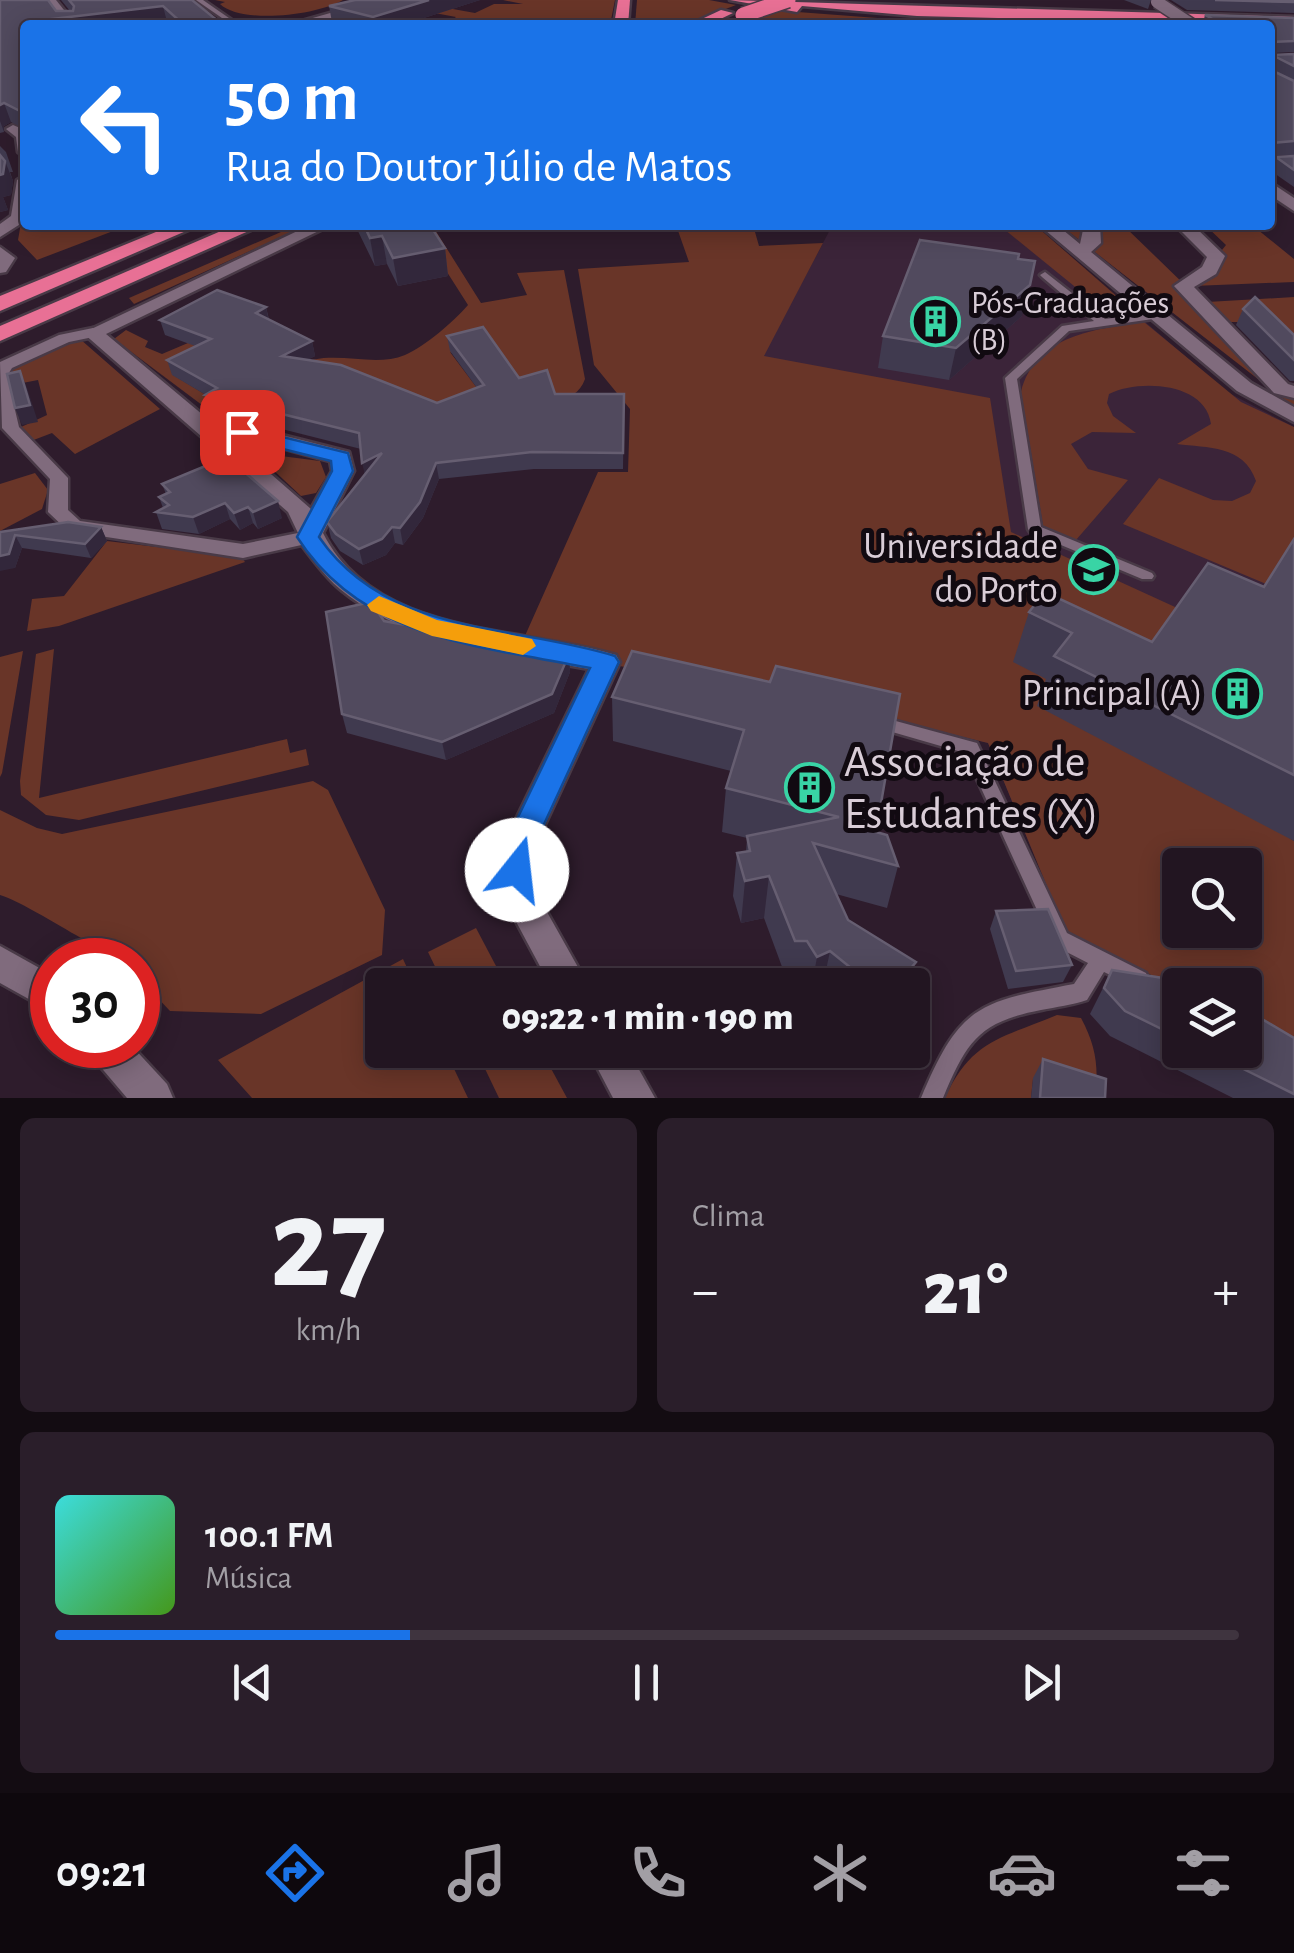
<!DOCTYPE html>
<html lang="pt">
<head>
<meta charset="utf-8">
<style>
	:root { --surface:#221521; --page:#2a1e2a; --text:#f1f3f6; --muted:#a29fa5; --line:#3f343f; --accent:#1a73e8 }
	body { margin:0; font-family:"Alegreya Sans",sans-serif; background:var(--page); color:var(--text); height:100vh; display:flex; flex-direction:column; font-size:38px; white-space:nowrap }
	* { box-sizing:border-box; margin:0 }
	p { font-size:32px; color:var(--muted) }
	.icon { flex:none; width:55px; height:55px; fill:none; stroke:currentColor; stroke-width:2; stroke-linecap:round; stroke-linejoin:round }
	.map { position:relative; height:1098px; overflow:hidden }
	.panel { display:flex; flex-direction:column; gap:20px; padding:20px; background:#130c12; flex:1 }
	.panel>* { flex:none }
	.top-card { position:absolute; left:20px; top:20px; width:1255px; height:210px; border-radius:10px; box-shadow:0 5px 25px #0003,0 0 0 2px var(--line); background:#1a73e8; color:#fff; overflow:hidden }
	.tools { position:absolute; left:1162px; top:848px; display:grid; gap:20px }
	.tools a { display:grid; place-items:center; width:100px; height:100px; border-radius:10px; background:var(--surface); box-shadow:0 5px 25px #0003,0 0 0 2px var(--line); font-size:50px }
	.speed { position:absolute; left:30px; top:938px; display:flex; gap:20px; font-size:50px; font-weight:700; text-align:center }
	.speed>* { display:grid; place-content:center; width:130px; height:130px; border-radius:50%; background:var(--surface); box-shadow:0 5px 25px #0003,0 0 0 2px var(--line); line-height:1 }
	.speed .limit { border:15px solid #d22; background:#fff; color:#111 }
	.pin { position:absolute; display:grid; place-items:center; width:85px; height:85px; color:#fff; margin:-42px; border-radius:20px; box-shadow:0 5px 15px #0006 }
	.me { position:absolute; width:110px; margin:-55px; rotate:16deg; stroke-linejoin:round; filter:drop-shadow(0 0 8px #0008) }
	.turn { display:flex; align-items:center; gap:35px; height:210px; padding:0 40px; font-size:45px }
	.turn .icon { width:130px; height:130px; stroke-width:2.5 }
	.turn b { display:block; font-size:70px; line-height:85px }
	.big { font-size:75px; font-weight:800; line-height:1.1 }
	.panel .widget { flex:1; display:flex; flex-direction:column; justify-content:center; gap:15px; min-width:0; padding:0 35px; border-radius:15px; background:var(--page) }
	.panel .dial { align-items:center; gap:0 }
	.dial b { font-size:130px; line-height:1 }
	.song { display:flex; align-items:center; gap:30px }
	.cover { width:120px; height:120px; border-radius:15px; background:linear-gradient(135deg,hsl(180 70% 55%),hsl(100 70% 35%)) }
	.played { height:10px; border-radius:5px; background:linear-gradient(90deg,var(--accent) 30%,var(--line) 30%) }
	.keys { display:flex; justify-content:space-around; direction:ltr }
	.heat { display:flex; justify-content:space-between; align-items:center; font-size:55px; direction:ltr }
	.panel .tiles { flex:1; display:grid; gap:20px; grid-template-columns:1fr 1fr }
	.widget:last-child { grid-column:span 2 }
	.trip { position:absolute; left:365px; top:968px; width:565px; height:100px; border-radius:10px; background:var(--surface); box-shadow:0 5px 25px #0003,0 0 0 2px var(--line); font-weight:800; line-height:100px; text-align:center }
	.menu { display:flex; height:160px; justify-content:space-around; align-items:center; background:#0e080d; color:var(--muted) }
	.menu .icon { width:70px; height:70px }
	.menu .selected { color:var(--accent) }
	.menu b { font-size:45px; color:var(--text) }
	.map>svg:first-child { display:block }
	.built { fill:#3b2439; fill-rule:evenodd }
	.green { fill:#693528; fill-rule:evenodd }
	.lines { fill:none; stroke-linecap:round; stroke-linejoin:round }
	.service-casing { stroke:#493a47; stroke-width:5 }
	.pedestrian-casing { stroke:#493a47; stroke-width:5 }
	.minor-casing { stroke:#493a47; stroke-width:5 }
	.motorway-casing { stroke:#493a47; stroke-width:5 }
	.service { fill:#806b7d; fill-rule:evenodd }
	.pedestrian { fill:#806b7d; fill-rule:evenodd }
	.minor { fill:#806b7d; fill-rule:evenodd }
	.motorway { fill:#e87095; fill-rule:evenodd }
	.minor-bridge-casing { stroke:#493a47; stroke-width:15; stroke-linecap:butt }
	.motorway-bridge-casing { stroke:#493a47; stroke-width:18; stroke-linecap:butt }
	.minor-bridge { stroke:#806b7d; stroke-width:12 }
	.motorway-bridge { stroke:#e87095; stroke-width:15 }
	.wall { fill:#403a4f }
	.shaded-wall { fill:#32273b }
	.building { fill:#514a5e; stroke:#665e71; stroke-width:2.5 }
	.route { fill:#1a73e8; stroke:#114b97; stroke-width:2.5 }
	.slow { fill:#f59e0b }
	.labels { text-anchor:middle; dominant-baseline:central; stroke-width:10; stroke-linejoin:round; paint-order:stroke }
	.far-poi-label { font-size:32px; fill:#d9cdd7; stroke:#110a11; text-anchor:start }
	.poi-label { font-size:38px; fill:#d9cdd7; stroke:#110a11; text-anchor:end }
	.near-poi-label { font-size:45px; fill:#d9cdd7; stroke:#110a11; text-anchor:start }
</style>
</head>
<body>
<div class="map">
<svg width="1294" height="1098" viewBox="0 0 1294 1098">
	<rect width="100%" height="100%" fill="#2e1c2c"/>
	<path class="built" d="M1032,225l195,167 67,35 -49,558h-65l-115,-55 -77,-187 -132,-32 -93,-355 69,-130zM1180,865h65v65h-65z"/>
	<g class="green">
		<path d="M215,0h128c-28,16 -102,24 -123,4l5,-2z"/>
		<path d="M403,0l72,13 19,-9h29l-20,-4h112l-5,25h-165l11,-8 -75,-14z"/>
		<path d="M637,0h72l27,5 -52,20h-49z"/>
		<path d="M771,10l160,12 -199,3z"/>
		<path d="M25,200v25h104l-92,35 -19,-20z"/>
		<path d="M297,225h10l-173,79 -5,-6z"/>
		<path d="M417,225h15l49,78 46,-8 -10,-22 47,-3 21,109c-18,51 -108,-12 -135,-27l36,48 -45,19 -146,-53c37,-19 76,3 110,-11 22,-10 47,-32 63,-50z"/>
		<path d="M676,225h77l6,21 64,-3 -59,113 226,42 21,134 175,80 -43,63 -89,8 240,158v208l-49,-25v-39h-65v5l-115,-60 -77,-187 -132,-32 -336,-64 78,-175h30l2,-63 -36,-44 -16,-96 111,-7zM1180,865h65v65h-65z"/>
		<path d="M999,225h36l101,88 -25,3z"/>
		<path d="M1060,225h63l164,159 7,-1v24z"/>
		<path d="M1205,225h47l42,34v23l-101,4 14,16 87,-5v62l-37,-37h-35l-32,-32 36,-45z"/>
		<path d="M1144,322l97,80 53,25v121l-23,38 -148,-62 36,-46 54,22 19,1 18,-8 6,-12c-12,-36 -49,-33 -79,-37l34,-20c-5,-42 -73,-45 -102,-30l-2,9 6,13 23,17 -44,-1 -21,12 17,25 40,11 -52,60 -33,-14 -22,-134c14,-57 75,-63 123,-70z"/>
		<path d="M228,326l-55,49 48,29 -11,7 -96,-72 12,-9 22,11 -3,6 17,7z"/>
		<path d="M80,339l80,70 -85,45 -23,-21 -21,8 -12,-13 28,-13 -9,-35 -31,6 -1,-15z"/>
		<path d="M281,456l39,5 6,16 -10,16 -15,3 -32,-30z"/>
		<path d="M35,473l13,17 -6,19 -42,22v-47z"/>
		<path d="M107,541l134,16 4,5 -186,64 -32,5 5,-32 32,-3z"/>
		<path d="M54,649l-15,149 248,-59 3,14 16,-4 3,16 -230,55 -33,-5 -25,-20 -1,-14 16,-127z"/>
		<path d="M23,651l-21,122 -2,4v-120z"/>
		<path d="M313,781l15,9 57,120 -3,45 -121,59 -91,-3 -32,-34v-17c-33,0 -99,-52 -138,-65v-85l37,18 25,6z"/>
		<path d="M476,928l30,57h-62l-16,-33z"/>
		<path d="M403,959l12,26h-33v65h63l23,48h-216l-34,-38z"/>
		<path d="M1057,1015l24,3c15,28 18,49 14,80l-62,-19 -2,19h-86c26,-58 57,-60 112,-83z"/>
		<path d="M476,1050h65l26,48h-68z"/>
	</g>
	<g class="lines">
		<defs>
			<g id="service">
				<path d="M196,0h7l36,25h-7z"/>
				<path d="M1045,272l60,47 55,-7 5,3 -5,3 -91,13 -52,48 24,148 111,46 2,3 -2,3h-10l-112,-47 -2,-3 -23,-151 57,-52 32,-5 -52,-44 -2,-2z"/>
				<path d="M881,717l96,26 90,190 79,40 3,7 -3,7 -7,2 -35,-17 -17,28c-14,5 -31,7 -46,10 -62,12 -74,31 -98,88h-22c39,-93 57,-96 153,-114l14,-21 -35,-18 -88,-192 -90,-26 -2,-4 2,-4z"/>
			</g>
			<path id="pedestrian" d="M93,328l5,2v6l-29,6 -57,26 -5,8 12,51 49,51v32l12,11 163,23 65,-13 7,1 3,5 -3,5 -72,16 -169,-26 -7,-2 -19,-18 2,-33 -48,-51 -2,-66 59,-27z"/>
			<g id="minor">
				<path d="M45,0h11l20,25h-12z"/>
				<path d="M376,0h17l-86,25h-19z"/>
				<path d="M13,125l12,5v26l-7,-4 -2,-15 -10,-8z"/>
				<path d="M25,175v46l-25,16v-13l11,-8 6,-36z"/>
				<path d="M1270,182l24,16v13l-24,-16z"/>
				<path d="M310,225h21l-225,109 97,81 146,37 5,19 -31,62c53,105 197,93 293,122l4,7 -85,184 3,50 50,89h-38l-46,-86 -1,-53 86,-177c-83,-15 -182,-24 -249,-80 -17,-14 -32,-36 -44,-52l2,-4 -10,-21 -205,-179zM223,432l107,29 2,10 -21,38z"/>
				<path d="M1039,225h18l23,19 4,-19h16l1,18 -10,9 160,131 43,24v15l-57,-31z"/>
				<path d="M1175,225h18l32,31 -9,18 -22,13 94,97 6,2v12l-20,-5 -100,-107 28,-19 5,-10z"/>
				<path d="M0,247l15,11 -9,14 -6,1z"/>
				<path d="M0,946l52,29v37l-52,-29z"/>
				<path d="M87,1045h44l36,39 6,14h-46l-34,-40z"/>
				<path d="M588,1050h40l27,48h-42z"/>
			</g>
			<g id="motorway">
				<path d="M618,0h12l-2,25h-14z"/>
				<path d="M730,0l564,17v8l-377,-9 -115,-10 -5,6z"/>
				<path d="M721,10l12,3 -25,12h-19z"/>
				<path d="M173,225h27l-200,86v-15z"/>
				<path d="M235,225h27l-262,116v-15z"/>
			</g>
		</defs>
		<use href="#service" class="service-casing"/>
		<use href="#pedestrian" class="pedestrian-casing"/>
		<use href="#minor" class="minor-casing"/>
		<use href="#motorway" class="motorway-casing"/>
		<use href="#service" class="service"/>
		<use href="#pedestrian" class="pedestrian"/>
		<use href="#minor" class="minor"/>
		<use href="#motorway" class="motorway"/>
		<defs>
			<path id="minor-bridge" d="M1157,2l35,23"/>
			<path id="motorway-bridge" d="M743,15l45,-15"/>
		</defs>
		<use href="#minor-bridge" class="minor-bridge-casing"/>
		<use href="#motorway-bridge" class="motorway-bridge-casing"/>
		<use href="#minor-bridge" class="minor-bridge"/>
		<use href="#motorway-bridge" class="motorway-bridge"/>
	</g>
	<g class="wall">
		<path d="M0,0l56,11h14l-9,-11h131l31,25h-53l-3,-3 -142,3v104l-14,-7 -7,4v6l-4,1z"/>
		<path d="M480,0l-78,25h-58l-12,-3 -3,-16z"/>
		<path d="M1124,0h27l-3,9z"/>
		<path d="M1171,0h123v13l-107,-3z"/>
		<path d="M1205,15l89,3v34l-22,1v2l22,-1v27l-22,-12 -1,1 23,11v74l-23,1 -1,2v-133l-67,-2z"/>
		<path d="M0,146l6,6 7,20h-3l3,9 -2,14 -8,2 5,13 -8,2z"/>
		<path d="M1294,156v31l-23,-16 5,-14z"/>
		<path d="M355,225h75l15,23 3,28 -50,10 -11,-22 -12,2z"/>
		<path d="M1018,259l4,57 -73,64 -71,-12 5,-32z"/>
		<path d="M266,307l3,12 43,22 3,15 -8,4 130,43 40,-15 -27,-37 -3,-15 72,42 36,16h69l-1,75h-89l-95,10 -16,39 -20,27 -8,-2 -9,12 -23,10 -23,-14 -9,-13 -4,-16 38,-47 -4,-26 -151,-38 -4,-16 -34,-20 -5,-15 28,-14 -30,-11 -5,-15z"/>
		<path d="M1243,309l51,26v46h-4l-54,-56z"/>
		<path d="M227,457l55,61 -24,11 -5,-6 -13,7 -10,-11 -31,15 -37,-5 -6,-17 7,-4 -4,-11 7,-3 -4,-10z"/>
		<path d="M101,527l6,14 -16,17 -69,-10 -7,20 -15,-36z"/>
		<path d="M1294,539v302l-257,-135 9,-27 -33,-17 16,-50 123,30 112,-55z"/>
		<path d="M384,621l185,33 1,18 -16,41 -108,47 -99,-27 -5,-19z"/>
		<path d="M770,682l128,184 -11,42 -51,-14 12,26 60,65h-107l-1,-3 -12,1 -24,-65 -23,5 -8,-27 4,-43 9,-1 1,-14 -25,-6 4,-44 5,-17 -118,-30 -1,-44z"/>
		<path d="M996,911l76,54 -9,17 -55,7 -18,-60z"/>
		<path d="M1112,970l68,15v65h65l49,-12v60h-61l-123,-62 -20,-22z"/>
		<path d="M1043,1059l62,39h-74l2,-20z"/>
	</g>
	<g class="shaded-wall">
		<path d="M429,0h51l-78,25h-28l-1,-8z"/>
		<path d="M163,6l4,16 -24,3h-115l-1,-3z"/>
		<path d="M4,103l7,19 -7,4v6l-4,-11v-16z"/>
		<path d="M5,161l8,20 -2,14 -8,2 5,13 -8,2v-37z"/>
		<path d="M792,225h36l-37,4z"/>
		<path d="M382,236l5,28 -12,2 -5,-28z"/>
		<path d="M445,248l3,28 -50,10 -5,-28z"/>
		<path d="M1030,285l-8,31 -73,64 7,-32z"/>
		<path d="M266,307l3,15 -13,-9z"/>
		<path d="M312,341l3,15 -29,15 -4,-15z"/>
		<path d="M20,371l7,17 11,34 -16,3 -7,-17z"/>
		<path d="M382,453l-16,26 -4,-16z"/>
		<path d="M436,463l3,16 -16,39 -20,27 -3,-17z"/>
		<path d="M278,501l4,17 -24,11 -5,-17z"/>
		<path d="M225,503l5,16 -31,15 -6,-17z"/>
		<path d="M248,507l5,16 -13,7 -6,-17z"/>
		<path d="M101,527l6,14 -16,17 -6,-14z"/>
		<path d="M392,527l3,16 -9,12 -23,10 -4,-16z"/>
		<path d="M15,535l7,13 -7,20 -15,3v-15z"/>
		<path d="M569,654l1,18 -16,41 -108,47 -4,-18z"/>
		<path d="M769,876l-5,42 -23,5 4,-42z"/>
		<path d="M830,951l-7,34h-11l5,-28z"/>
		<path d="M916,962l-8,23h-11z"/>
	</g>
	<g class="building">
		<path d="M0,0h48l8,11h17l1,-5 -5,-6h123l31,25h-39l-21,-19 -136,16 4,3h-6v87h-3l-18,-9 -4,2z"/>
		<path d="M355,0h74l-56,17 -44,-11z"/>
		<path d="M1215,0h79v2z"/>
		<path d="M1205,15l89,3v23l-23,1 1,13 22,-1v12l-18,-9 -5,1v12l23,11v60l-22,2v11l-2,-1v-128h-262l212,-2z"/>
		<path d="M0,155l5,6 -2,13 -3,1z"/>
		<path d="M1294,156v14l-18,-13z"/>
		<path d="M364,225h66l15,23 -52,10 -11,-22 -12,2z"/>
		<path d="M920,240l99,14 -1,5 17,2 -5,24 -74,63 -73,-12z"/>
		<path d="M217,290l49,17 -10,6 56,28 -30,15 59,9 96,38 47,-18 -37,-49 36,-9 36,51 28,-8 8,24h69l-1,59 -91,-1 -96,11 -16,39 -20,26 -8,-1 -10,12 -23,10 -23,-15 -9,-12 55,-69 -20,10 -3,-30 -154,-38 12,-7 -50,-28 44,-21 -51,-19z"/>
		<path d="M1255,297l39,38v25l-51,-51z"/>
		<path d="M20,371l10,34 -15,3 -8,-34z"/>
		<path d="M227,457l51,44 -25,11 -5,-5 -14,6 -9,-10 -32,14 -37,-5 13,-7 -10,-8 11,-5 -8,-8z"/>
		<path d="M68,522l33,5 -16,17 -70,-9 -6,19 -9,2v-24z"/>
		<path d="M1294,539v236l-240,-119 18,-23 -43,-21 16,-20 107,50 56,-79 56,24z"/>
		<path d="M371,602l13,19 185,33 -17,40 -110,48 -100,-28 -16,-102z"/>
		<path d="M632,651l138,31 6,-16 124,28 -24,138 11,3 11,31 -85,-23 35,77 68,42 -19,23h-25l-42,-34 -13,6 -10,-16h-12l-26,-65 -24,5 -8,-28 13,-2 -3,-15 92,-19 -113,-29 18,-58 -132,-33z"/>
		<path d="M1048,909l24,56 -56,6 -20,-60z"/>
		<path d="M1112,970l51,8 19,7h-2v53l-55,-27 -21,-23z"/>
		<path d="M1245,1009l49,29v56l-89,-44h40z"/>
		<path d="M1043,1059l63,20 -1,19h-65z"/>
	</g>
	<path class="route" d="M242,427l106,26 5,18 -34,66c68,99 193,87 296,119l4,6 -85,184 -7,33 -10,4 -11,-4 -4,-9 2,-24 86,-178c-110,-22 -227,-28 -293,-131l35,-66 -1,-10 -96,-24v-9z"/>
	<path class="slow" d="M379,596l58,24 95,19 4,7 -13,9 -91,-19 -61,-25 -4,-6z"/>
	<defs>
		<symbol id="building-ring" viewBox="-11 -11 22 22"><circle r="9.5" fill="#110a11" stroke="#39d4a5" stroke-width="1.5"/><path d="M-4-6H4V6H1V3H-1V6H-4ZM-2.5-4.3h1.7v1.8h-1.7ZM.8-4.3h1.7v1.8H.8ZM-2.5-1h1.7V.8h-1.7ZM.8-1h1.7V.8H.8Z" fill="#39d4a5"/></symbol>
		<symbol id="university-ring" viewBox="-11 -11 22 22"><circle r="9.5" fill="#110a11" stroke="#39d4a5" stroke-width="1.5"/><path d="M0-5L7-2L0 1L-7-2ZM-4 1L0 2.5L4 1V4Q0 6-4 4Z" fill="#39d4a5"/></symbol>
	</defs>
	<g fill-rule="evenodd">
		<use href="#building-ring" x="908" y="294" width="55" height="55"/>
		<use href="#university-ring" x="1066" y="542" width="55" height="55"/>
		<use href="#building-ring" x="1210" y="666" width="55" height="55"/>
		<use href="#building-ring" x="782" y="760" width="55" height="55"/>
	</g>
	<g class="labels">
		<g class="far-poi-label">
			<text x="971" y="303">Pós-Graduações<tspan x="971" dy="37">(B)</tspan></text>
		</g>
		<g class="poi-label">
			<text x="1058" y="547">Universidade<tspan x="1058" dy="44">do Porto</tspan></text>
			<text x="1203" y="694">Principal (A)</text>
		</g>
		<g class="near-poi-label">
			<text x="844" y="762">Associação de<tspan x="844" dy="52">Estudantes (X)</tspan></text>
		</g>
	</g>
</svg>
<div class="tools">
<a><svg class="icon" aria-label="search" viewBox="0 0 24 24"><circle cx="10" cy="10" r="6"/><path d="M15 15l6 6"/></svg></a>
<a><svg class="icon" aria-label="layers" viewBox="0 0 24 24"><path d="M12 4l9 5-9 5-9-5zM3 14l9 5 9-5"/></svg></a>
</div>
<div class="speed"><div class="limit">30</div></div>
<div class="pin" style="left:242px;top:432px;background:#d93025"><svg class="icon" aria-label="arrive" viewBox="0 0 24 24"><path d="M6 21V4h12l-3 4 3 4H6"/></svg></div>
<svg class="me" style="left:517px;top:870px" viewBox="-20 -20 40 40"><circle r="19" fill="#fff"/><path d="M0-13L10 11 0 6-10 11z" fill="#1a73e8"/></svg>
<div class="trip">09:22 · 1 min · 190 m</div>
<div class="top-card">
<div class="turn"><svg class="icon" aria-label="left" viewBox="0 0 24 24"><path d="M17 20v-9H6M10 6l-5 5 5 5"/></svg><div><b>50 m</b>Rua do Doutor Júlio de Matos</div></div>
</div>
</div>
<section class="panel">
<div class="tiles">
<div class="widget dial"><b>27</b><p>km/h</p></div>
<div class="widget"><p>Clima</p>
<div class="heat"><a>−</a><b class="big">21°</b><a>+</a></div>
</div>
<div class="widget">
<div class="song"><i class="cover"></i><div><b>100.1 FM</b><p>Música</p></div></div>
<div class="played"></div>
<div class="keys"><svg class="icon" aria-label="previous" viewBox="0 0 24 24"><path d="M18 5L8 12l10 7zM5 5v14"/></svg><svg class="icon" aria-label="pause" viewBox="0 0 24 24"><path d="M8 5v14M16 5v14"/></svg><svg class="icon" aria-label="next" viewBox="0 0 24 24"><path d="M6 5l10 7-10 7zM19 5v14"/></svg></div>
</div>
</div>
</section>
<nav class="menu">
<b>09:21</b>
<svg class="icon selected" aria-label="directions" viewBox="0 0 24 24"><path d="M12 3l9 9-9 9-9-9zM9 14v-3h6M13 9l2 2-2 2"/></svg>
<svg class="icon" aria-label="music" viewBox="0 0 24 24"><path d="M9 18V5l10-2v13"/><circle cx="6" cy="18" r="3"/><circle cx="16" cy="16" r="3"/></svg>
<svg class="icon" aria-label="phone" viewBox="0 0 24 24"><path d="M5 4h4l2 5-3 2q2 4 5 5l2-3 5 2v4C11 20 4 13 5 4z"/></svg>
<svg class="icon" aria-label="climate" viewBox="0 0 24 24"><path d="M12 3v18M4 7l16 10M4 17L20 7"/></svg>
<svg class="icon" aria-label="car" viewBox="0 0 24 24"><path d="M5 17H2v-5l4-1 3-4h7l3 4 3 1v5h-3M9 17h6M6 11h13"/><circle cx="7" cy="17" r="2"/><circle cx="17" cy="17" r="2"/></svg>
<svg class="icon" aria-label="filters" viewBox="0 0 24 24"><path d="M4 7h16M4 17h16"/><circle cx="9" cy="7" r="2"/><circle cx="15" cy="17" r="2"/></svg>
</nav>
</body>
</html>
